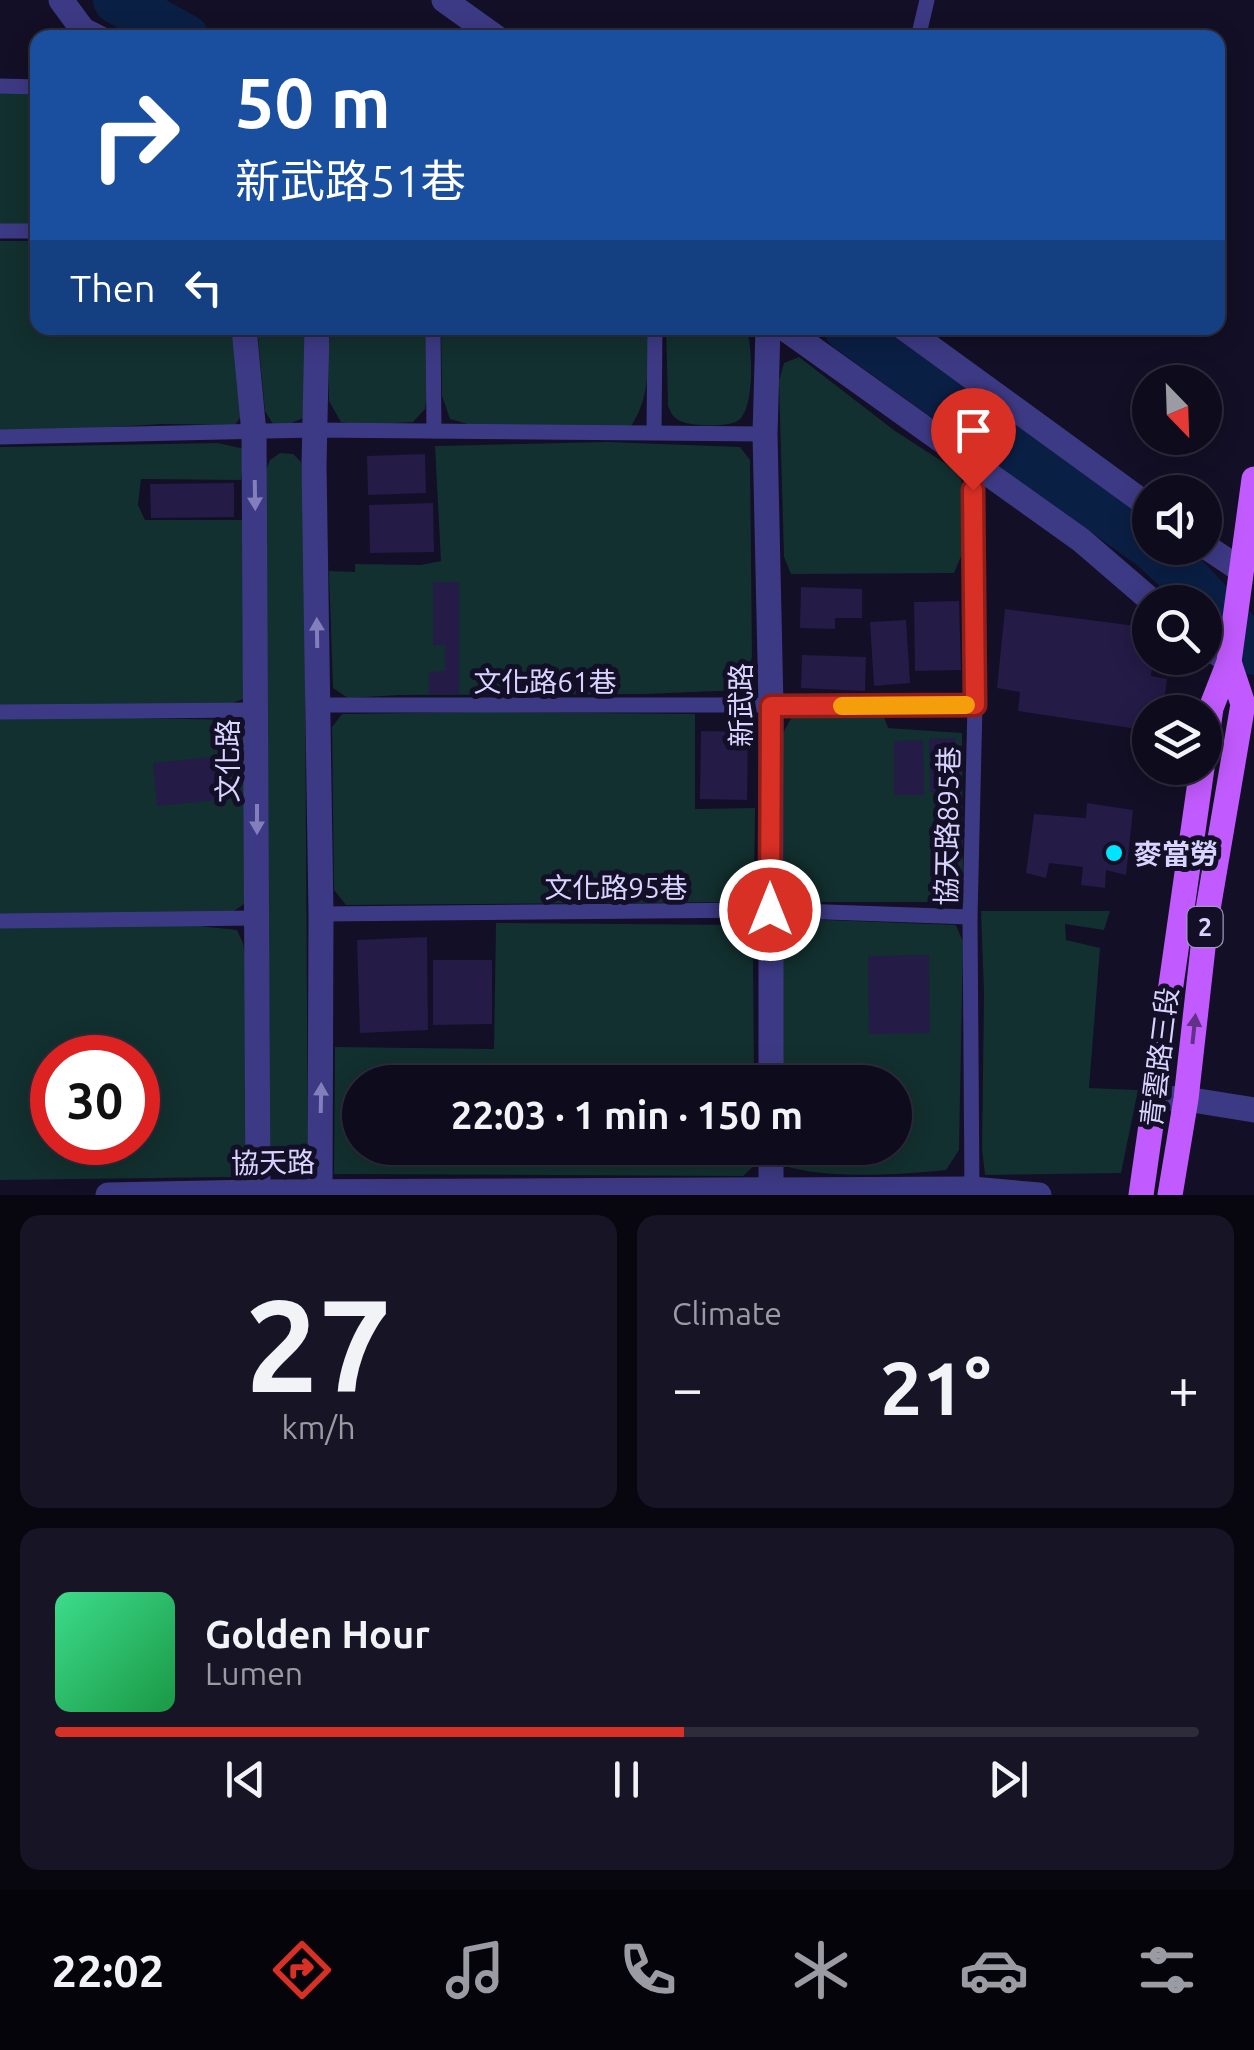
<!DOCTYPE html>
<html lang="en">
<head>
<meta charset="utf-8">
<style>
	:root { --surface:#0e0b1c; --page:#171425; --text:#f1f3f6; --muted:#9b9ba3; --line:#2e2b3b; --accent:#d93025 }
	body { margin:0; font-family:Ubuntu,"Noto Sans TC",sans-serif; background:var(--page); color:var(--text); height:100vh; display:flex; flex-direction:column; font-size:38px; white-space:nowrap }
	* { box-sizing:border-box; margin:0 }
	p { font-size:32px; color:var(--muted) }
	.icon { flex:none; width:55px; height:55px; fill:none; stroke:currentColor; stroke-width:2; stroke-linecap:round; stroke-linejoin:round }
	.map { position:relative; height:1195px; overflow:hidden }
	.details { display:flex; flex-direction:column; gap:20px; padding:20px; background:#08060f; flex:1 }
	.details>* { flex:none }
	.guide { position:absolute; left:30px; top:30px; width:1195px; height:305px; border-radius:20px; box-shadow:0 5px 25px #0003,0 0 0 2px var(--line); background:#1a4fa0; color:#fff; overflow:hidden }
	.needle { width:65px; rotate:157deg }
	.buttons { position:absolute; left:1132px; top:365px; display:grid; gap:20px }
	.buttons a { display:grid; place-items:center; width:90px; height:90px; border-radius:50%; background:var(--surface); box-shadow:0 5px 25px #0003,0 0 0 2px var(--line); font-size:50px }
	.speed { position:absolute; left:30px; top:1035px; display:flex; gap:20px; font-size:50px; font-weight:700; text-align:center }
	.speed>* { display:grid; place-content:center; width:130px; height:130px; border-radius:50%; background:var(--surface); box-shadow:0 5px 25px #0003,0 0 0 2px var(--line); line-height:1 }
	.speed .limit { border:15px solid #d22; background:#fff; color:#111 }
	.pin { position:absolute; display:grid; place-items:center; width:85px; height:85px; color:#fff; margin:-102px -42px; border-radius:50% 50% 50% 0; rotate:-45deg; box-shadow:0 0 10px #0007 }
	.pin .icon { rotate:45deg }
	.me { position:absolute; width:110px; margin:-55px; rotate:0deg; stroke-linejoin:round; filter:drop-shadow(0 0 8px #0008) }
	.turn { display:flex; align-items:center; gap:35px; height:210px; padding:0 40px; font-size:45px }
	.turn .icon { width:130px; height:130px; stroke-width:2.5 }
	.turn b { display:block; font-size:70px; line-height:85px }
	.then { display:flex; align-items:center; height:95px; padding:0 40px; background:#0003; gap:20px; font-size:38px }
	.big { font-size:75px; font-weight:700; line-height:1.1 }
	.details .widget { flex:1; display:flex; flex-direction:column; justify-content:center; gap:15px; min-width:0; padding:0 35px; border-radius:20px; background:var(--page) }
	.details .dial { align-items:center; gap:0 }
	.dial b { font-size:130px; line-height:1 }
	.song { display:flex; align-items:center; gap:30px }
	.cover { width:120px; height:120px; border-radius:15px; background:linear-gradient(135deg,hsl(150 70% 55%),hsl(140 70% 35%)) }
	.played { height:10px; border-radius:5px; background:linear-gradient(90deg,var(--accent) 55%,var(--line) 55%) }
	.keys { display:flex; justify-content:space-around; direction:ltr }
	.heat { display:flex; justify-content:space-between; align-items:center; font-size:55px; direction:ltr }
	.details .tiles { flex:1; display:grid; gap:20px; grid-template-columns:1fr 1fr }
	.widget:last-child { grid-column:span 2 }
	.trip { position:absolute; left:342px; top:1065px; width:570px; height:100px; border-radius:50px; background:var(--surface); box-shadow:0 5px 25px #0003,0 0 0 2px var(--line); font-weight:700; line-height:100px; text-align:center }
	.tab-bar { display:flex; height:160px; justify-content:space-around; align-items:center; background:#06040b; color:var(--muted) }
	.tab-bar .icon { width:70px; height:70px }
	.tab-bar .on { color:var(--accent) }
	.tab-bar b { font-size:45px; color:var(--text) }
	.map>svg:first-child { display:block }
	.green { fill:#12302f; fill-rule:evenodd }
	.lines { fill:none; stroke-linecap:round; stroke-linejoin:round }
	.river { stroke:#0a1f44; stroke-width:48 }
	.building { fill:#241b47 }
	.lane { stroke:#3d3a85; stroke-width:15 }
	.street { stroke:#3d3a85; stroke-width:25 }
	.primary { stroke:#c25bff; stroke-width:25 }
	.oneway { fill:#837fbc }
	.oneway2 { fill:#623188 }
	.route-casing { stroke:#8d1f18; stroke-width:25 }
	.route { stroke:#d93025; stroke-width:18 }
	.slow { stroke:#f59e0b; stroke-width:18 }
	.poi-dot { fill:#00e5ff; stroke:#130f26; stroke-width:4 }
	.labels { text-anchor:middle; dominant-baseline:central; stroke-width:10; stroke-linejoin:round; paint-order:stroke }
	.shield { fill:#130f26; stroke:#9e99be; stroke-width:2.5 }
	.shield-label { font-size:25px; font-weight:bold; fill:#d9d4ff }
	.street-label { font-size:28px; fill:#d9d4ff; stroke:#130f26 }
	.poi-label { font-size:28px; font-weight:bold; fill:#d9d4ff; stroke:#130f26; text-anchor:start }
</style>
</head>
<body>
<div class="map">
<svg width="1254" height="1195" viewBox="0 0 1254 1195">
	<rect width="100%" height="100%" fill="#130f26"/>
	<g class="green">
		<rect x="0" y="91" width="37" height="134"/>
		<path d="M0,241h37l1,87h197l7,87 -7,10 -72,-1 -163,10z"/>
		<path d="M257,328h50l-4,90 -16,7 -14,-1 -8,-13z"/>
		<path d="M331,328h96l3,35 -5,46 -12,13 -51,3 -21,-3 -12,-21 -1,-48z"/>
		<path d="M441,328h207c0,35 3,68 -17,98h-156l-25,-7 -8,-23z"/>
		<path d="M666,328h80c7,17 9,80 -7,92 -10,8 -53,7 -62,-1 -5,-3 -6,-7 -9,-13z"/>
		<path d="M799,357l96,74 62,40 10,22v49l-13,31 -163,1 -7,-17 -5,-176 5,-18z"/>
		<path d="M608,442l132,5 10,13 2,197 -9,33 -99,4 -244,1 -52,3 -15,-10 -4,-117 26,1v-8l66,1 20,-4 -6,-115z"/>
		<path d="M218,443l27,6 -4,31 -100,-1 -3,26 7,15h101l4,168 -7,11 -13,5 -230,2v-259z"/>
		<path d="M280,453l13,1 8,8 7,127 -3,96 3,476c-11,11 -18,12 -32,7l-6,-13 -4,-685 4,-10z"/>
		<path d="M488,712l207,2v95l60,-1 -1,82 -6,12 -402,3 -12,-15 -2,-163 10,-13z"/>
		<path d="M883,714l5,14 74,5 1,152 -19,17h-147l-13,-14 -1,-155 10,-18z"/>
		<path d="M79,717l160,3 9,14 -1,168 -16,11 -231,3v-198z"/>
		<path d="M981,911h129l-6,19 -39,-6 1,16 34,8 -11,140 49,2 -17,83 -136,2 -3,-26 2,-155z"/>
		<path d="M800,919l156,6 7,17 -4,208 -13,20c-43,5 -121,9 -161,-4v-18h110v-66h-112l-1,-155z"/>
		<path d="M496,923l243,2 11,7 3,22 1,128h-394v66h395v17l-12,11 -409,-2 1,-127 159,2z"/>
		<path d="M0,926h199l38,4 6,13 5,32v169l-4,23 -12,10 -232,3zM52,1058h86v84h-86z"/>
	</g>
	<g class="lines">
		<g class="river">
			<path d="M117,0l68,38"/>
			<path d="M848,328l302,217"/>
			<path d="M1154,548l33,31 67,72"/>
		</g>
	</g>
	<g class="building">
		<path d="M425,454l1,39 -58,2 -1,-39z"/>
		<path d="M234,483v34l-83,1 -1,-34z"/>
		<path d="M433,503l1,49 -64,1 -1,-48z"/>
		<path d="M433,582h26v112h-30v-22l16,-1v-26h-12z"/>
		<path d="M801,587l61,2v29h-27v11l-35,-1z"/>
		<path d="M959,601l2,69 -46,1 -1,-69z"/>
		<path d="M1005,609l131,17 14,32h3l-2,18 16,3 -4,30 -16,-2 -3,23 -126,-19 2,-19 -23,-4z"/>
		<path d="M906,620l4,63 -36,3 -4,-64z"/>
		<path d="M802,655l64,2 -1,34 -64,-3z"/>
		<path d="M701,731l47,1 -1,68 -47,-1z"/>
		<path d="M956,738v53l-26,1 -1,-53z"/>
		<path d="M923,740l1,55h-30v-54z"/>
		<path d="M222,756l4,43 -69,7 -4,-43z"/>
		<path d="M1087,803l46,7 -7,65 -20,-5 -1,18 -24,-3 2,-18 -34,-4 -3,15 -20,-5 8,-59 52,4z"/>
		<path d="M427,937l1,93 -68,3 -3,-93z"/>
		<path d="M929,955l1,78 -61,1 -1,-78z"/>
		<path d="M433,960h59v64l-59,1z"/>
		<path d="M450,1066h22v16h-21z"/>
	</g>
	<g class="lines">
		<g class="lane">
			<path d="M918,38l9,-38"/>
			<path d="M0,86l38,1"/>
			<path d="M0,231h38"/>
			<path d="M433,328l1,103"/>
			<path d="M654,432l1,-104"/>
			<path d="M0,437l315,-7 450,4"/>
			<path d="M972,463l3,242 -5,212 2,277"/>
			<path d="M318,705h657"/>
			<path d="M0,712l257,-2"/>
			<path d="M321,914l449,-4 200,7"/>
			<path d="M0,921l256,-3"/>
		</g>
		<g class="street">
			<path d="M61,0l22,30 16,8"/>
			<path d="M444,0l53,38"/>
			<path d="M244,328l10,105 4,762"/>
			<path d="M317,328l-3,137 7,449 -1,281"/>
			<path d="M768,328l-3,106 6,272v376"/>
			<path d="M784,328l297,212 72,62"/>
			<path d="M904,328l246,179"/>
			<path d="M1205,546l36,24"/>
			<path d="M1205,644l24,18"/>
			<path d="M1156,1098l30,1 68,11"/>
			<path d="M771,1148v47"/>
			<path d="M108,1195l150,-3 714,-3 67,6"/>
		</g>
		<g class="primary">
			<path d="M1205,750l6,-42 18,-46 25,-183"/>
			<path d="M1141,1195l61,-427"/>
			<path d="M1170,1195l16,-96 20,-178 37,-217 -14,-42"/>
		</g>
	</g>
	<defs><path id="oneway-solid" d="M-6-.8H1V-3.2L6.5 0L1 3.2V.8H-6Z" transform="scale(2.5)"/></defs>
	<g class="oneway">
		<use href="#oneway-solid" transform="translate(255 495) rotate(89)"/>
		<use href="#oneway-solid" transform="translate(317 633) rotate(-91)"/>
		<use href="#oneway-solid" transform="translate(257 819) rotate(90)"/>
		<use href="#oneway-solid" transform="translate(321 1098) rotate(-89)"/>
	</g>
	<use class="oneway2" href="#oneway-solid" transform="translate(1194 1029) rotate(-84)"/>
	<g class="lines">
		<defs>
			<path id="route" d="M770,910l1,-204 204,-1 -2,-215"/>
		</defs>
		<use href="#route" class="route-casing"/>
		<use href="#route" class="route"/>
		<path class="slow" d="M842,706l124,-1"/>
	</g>
	<circle class="poi-dot" cx="1114" cy="853" r="10"/>
	<g class="labels">
		<rect class="shield" x="1187.5" y="907" width="35" height="40" rx="8"/>
		<g class="shield-label">
			<text x="1205" y="927">2</text>
		</g>
		<g class="street-label">
			<text x="545" y="681">文化路61巷</text>
			<text transform="translate(740 705) rotate(-90)">新武路</text>
			<text transform="translate(227 761) rotate(-90)">文化路</text>
			<text transform="translate(947 826) rotate(-89)">協天路895巷</text>
			<text x="616" y="887">文化路95巷</text>
			<text transform="translate(1159 1057) rotate(-83)">青雲路三段</text>
			<text transform="translate(273 1162) rotate(-1)">協天路</text>
		</g>
		<g class="poi-label">
			<text x="1134" y="853">麥當勞</text>
		</g>
	</g>
</svg>
<div class="buttons">
<a><svg class="needle" viewBox="-14 -14 28 28"><path d="M0-13l5 13h-10z" fill="#e53935"/><path d="M0 13l5-13h-10z" fill="#9b9ba3"/></svg></a>
<a><svg class="icon" aria-label="sound" viewBox="0 0 24 24"><path d="M4 9h4l5-4v14l-5-4H4zM17 9q2 3 0 6"/></svg></a>
<a><svg class="icon" aria-label="search" viewBox="0 0 24 24"><circle cx="10" cy="10" r="6"/><path d="M15 15l6 6"/></svg></a>
<a><svg class="icon" aria-label="layers" viewBox="0 0 24 24"><path d="M12 4l9 5-9 5-9-5zM3 14l9 5 9-5"/></svg></a>
</div>
<div class="speed"><div class="limit">30</div></div>
<div class="pin" style="left:973px;top:490px;background:#d93025"><svg class="icon" aria-label="arrive" viewBox="0 0 24 24"><path d="M6 21V4h12l-3 4 3 4H6"/></svg></div>
<svg class="me" style="left:770px;top:910px" viewBox="-20 -20 40 40"><circle r="17" fill="#d93025" stroke="#fff" stroke-width="3"/><path d="M0-11L8 9 0 5-8 9z" fill="#fff"/></svg>
<div class="trip">22:03 · 1 min · 150 m</div>
<div class="guide">
<div class="turn"><svg class="icon" aria-label="right" viewBox="0 0 24 24"><path d="M7 20v-9h11M14 6l5 5-5 5"/></svg><div><b>50 m</b>新武路51巷</div></div>
<div class="then">Then<svg class="icon" aria-label="left" viewBox="0 0 24 24"><path d="M17 20v-9H6M10 6l-5 5 5 5"/></svg></div>
</div>
</div>
<section class="details">
<div class="tiles">
<div class="widget dial"><b>27</b><p>km/h</p></div>
<div class="widget"><p>Climate</p>
<div class="heat"><a>−</a><b class="big">21°</b><a>+</a></div>
</div>
<div class="widget">
<div class="song"><i class="cover"></i><div><b>Golden Hour</b><p>Lumen</p></div></div>
<div class="played"></div>
<div class="keys"><svg class="icon" aria-label="previous" viewBox="0 0 24 24"><path d="M18 5L8 12l10 7zM5 5v14"/></svg><svg class="icon" aria-label="pause" viewBox="0 0 24 24"><path d="M8 5v14M16 5v14"/></svg><svg class="icon" aria-label="next" viewBox="0 0 24 24"><path d="M6 5l10 7-10 7zM19 5v14"/></svg></div>
</div>
</div>
</section>
<nav class="tab-bar">
<b>22:02</b>
<svg class="icon on" aria-label="directions" viewBox="0 0 24 24"><path d="M12 3l9 9-9 9-9-9zM9 14v-3h6M13 9l2 2-2 2"/></svg>
<svg class="icon" aria-label="music" viewBox="0 0 24 24"><path d="M9 18V5l10-2v13"/><circle cx="6" cy="18" r="3"/><circle cx="16" cy="16" r="3"/></svg>
<svg class="icon" aria-label="phone" viewBox="0 0 24 24"><path d="M5 4h4l2 5-3 2q2 4 5 5l2-3 5 2v4C11 20 4 13 5 4z"/></svg>
<svg class="icon" aria-label="climate" viewBox="0 0 24 24"><path d="M12 3v18M4 7l16 10M4 17L20 7"/></svg>
<svg class="icon" aria-label="car" viewBox="0 0 24 24"><path d="M5 17H2v-5l4-1 3-4h7l3 4 3 1v5h-3M9 17h6M6 11h13"/><circle cx="7" cy="17" r="2"/><circle cx="17" cy="17" r="2"/></svg>
<svg class="icon" aria-label="filters" viewBox="0 0 24 24"><path d="M4 7h16M4 17h16"/><circle cx="9" cy="7" r="2"/><circle cx="15" cy="17" r="2"/></svg>
</nav>
</body>
</html>
